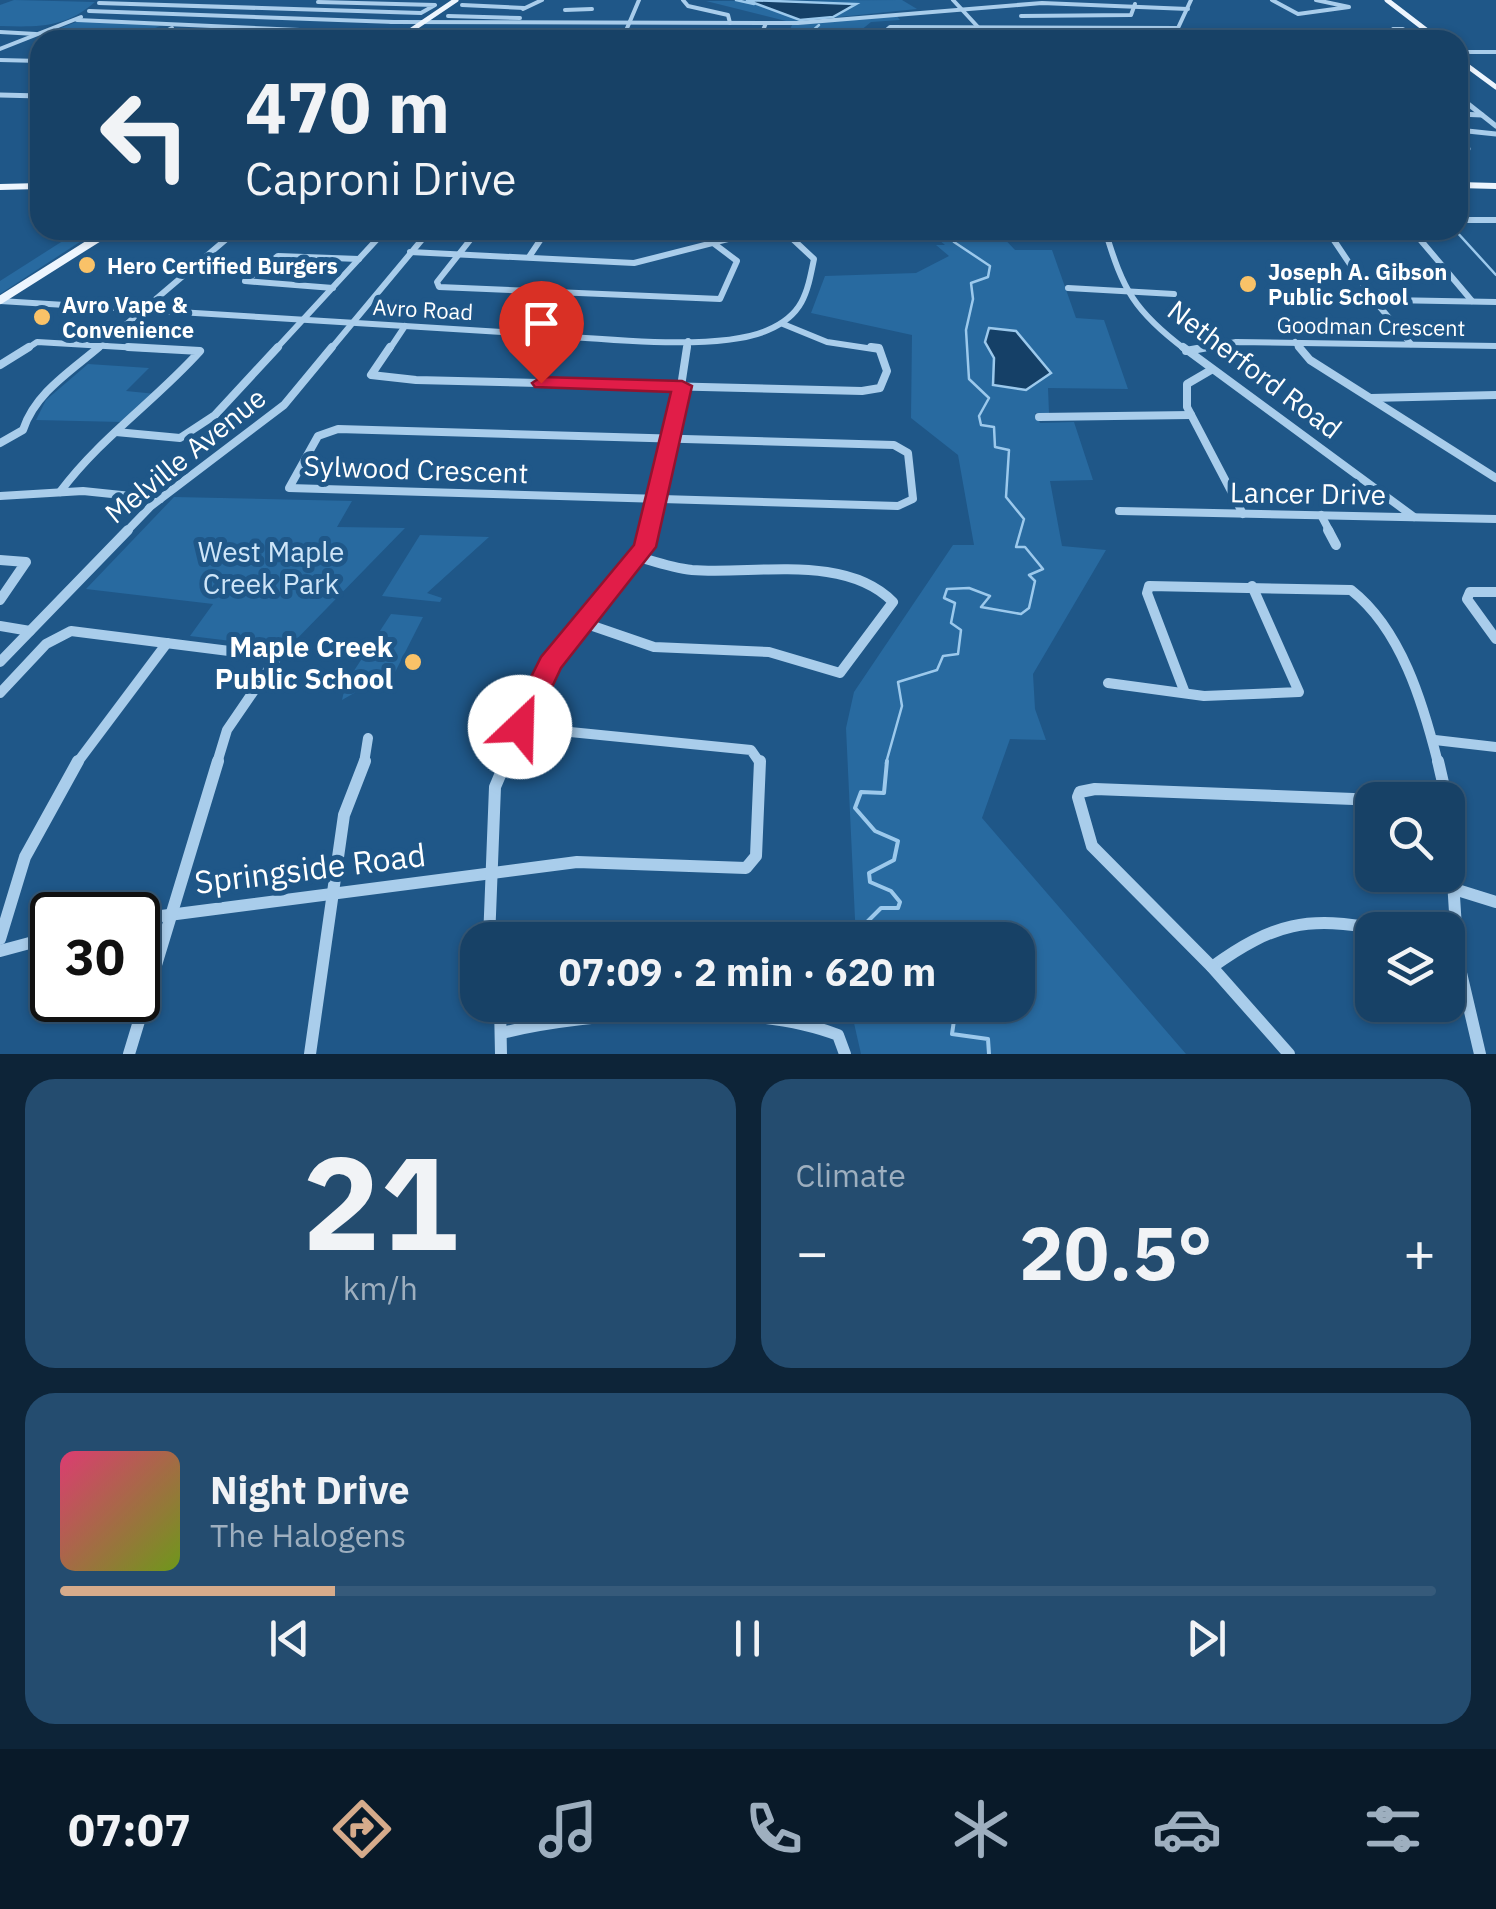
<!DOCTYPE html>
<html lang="en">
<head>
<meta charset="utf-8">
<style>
	:root { --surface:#174166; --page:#244c6f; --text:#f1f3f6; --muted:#9eafbf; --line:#365a7a; --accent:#d6ab8b }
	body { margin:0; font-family:"IBM Plex Sans",sans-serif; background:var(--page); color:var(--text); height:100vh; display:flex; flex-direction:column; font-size:38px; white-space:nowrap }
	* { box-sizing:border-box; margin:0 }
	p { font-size:32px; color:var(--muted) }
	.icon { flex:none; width:55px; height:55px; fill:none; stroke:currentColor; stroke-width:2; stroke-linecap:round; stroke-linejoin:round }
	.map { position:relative; height:1054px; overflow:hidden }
	.drawer { display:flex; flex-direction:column; gap:25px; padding:25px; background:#0d2438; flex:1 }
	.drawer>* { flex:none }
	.top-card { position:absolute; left:30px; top:30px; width:1438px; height:210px; border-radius:30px; box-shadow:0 2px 8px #0004,0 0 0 2px var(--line); background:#174166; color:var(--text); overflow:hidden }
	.controls { position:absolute; left:1355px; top:782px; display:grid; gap:20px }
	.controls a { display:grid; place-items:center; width:110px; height:110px; border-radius:20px; background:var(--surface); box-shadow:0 2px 8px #0004,0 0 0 2px var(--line); font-size:50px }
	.speed { position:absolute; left:30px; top:892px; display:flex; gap:20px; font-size:50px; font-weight:700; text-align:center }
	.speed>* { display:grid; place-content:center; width:130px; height:130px; border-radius:50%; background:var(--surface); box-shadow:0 2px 8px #0004,0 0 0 2px var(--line); line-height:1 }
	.speed .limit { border:5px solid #111; border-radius:15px; background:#fff; color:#111 }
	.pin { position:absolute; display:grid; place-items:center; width:85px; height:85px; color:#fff; margin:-102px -42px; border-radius:50% 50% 50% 0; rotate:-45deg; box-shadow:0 0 10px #0007 }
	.pin .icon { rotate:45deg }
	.me { position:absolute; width:110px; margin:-55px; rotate:24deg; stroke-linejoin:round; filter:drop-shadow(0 0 8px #0008) }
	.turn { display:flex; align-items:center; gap:35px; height:210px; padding:0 50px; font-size:45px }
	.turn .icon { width:130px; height:130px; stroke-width:2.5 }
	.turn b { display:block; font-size:70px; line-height:85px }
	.big { font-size:75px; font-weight:700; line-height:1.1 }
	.drawer .tile { flex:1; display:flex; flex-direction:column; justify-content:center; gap:15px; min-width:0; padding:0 35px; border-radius:30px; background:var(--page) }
	.drawer .dial { align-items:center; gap:0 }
	.dial b { font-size:130px; line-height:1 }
	.song { display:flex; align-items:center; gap:30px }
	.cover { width:120px; height:120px; border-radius:15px; background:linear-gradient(135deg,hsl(340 70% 55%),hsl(80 70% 35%)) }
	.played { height:10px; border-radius:5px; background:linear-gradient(90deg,var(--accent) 20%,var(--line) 20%) }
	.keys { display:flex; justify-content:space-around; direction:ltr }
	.heat { display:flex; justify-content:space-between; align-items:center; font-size:55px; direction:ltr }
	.drawer .tiles { flex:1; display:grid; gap:25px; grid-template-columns:1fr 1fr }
	.tile:last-child { grid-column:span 2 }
	.trip { position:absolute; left:460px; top:922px; width:575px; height:100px; border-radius:30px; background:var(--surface); box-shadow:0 2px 8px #0004,0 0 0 2px var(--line); font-weight:700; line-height:100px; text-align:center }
	.tab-bar { display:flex; height:160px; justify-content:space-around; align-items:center; background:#091a29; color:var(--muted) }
	.tab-bar .icon { width:70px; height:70px }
	.tab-bar .on { color:var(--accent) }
	.tab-bar b { font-size:45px; color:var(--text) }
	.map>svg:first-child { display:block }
	.green { fill:#286aa0 }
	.water { fill:#154067; stroke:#9cc9ec; stroke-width:2.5 }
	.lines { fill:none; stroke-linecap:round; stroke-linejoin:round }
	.stream-far1 { stroke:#9cc9ec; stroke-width:2.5 }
	.stream { stroke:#9cc9ec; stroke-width:4 }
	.minor-far5 { stroke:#a9cdeb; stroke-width:4 }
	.minor-far4 { stroke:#a9cdeb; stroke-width:5 }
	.minor-far3 { stroke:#a9cdeb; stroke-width:6 }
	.minor-far2 { stroke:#a9cdeb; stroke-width:8 }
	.minor-far1 { stroke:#a9cdeb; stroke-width:10 }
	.minor { stroke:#a9cdeb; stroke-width:12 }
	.major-far2 { stroke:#edf5fe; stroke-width:5 }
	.major-far1 { stroke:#edf5fe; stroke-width:6 }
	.major { stroke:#edf5fe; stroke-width:8 }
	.route { fill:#e11d48; stroke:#92132f; stroke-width:2.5 }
	.poi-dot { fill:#f9c268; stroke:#1f5788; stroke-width:4 }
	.labels { text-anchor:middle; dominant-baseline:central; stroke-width:10; stroke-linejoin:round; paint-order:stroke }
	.far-poi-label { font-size:22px; font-weight:bold; fill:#fff; stroke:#1f5788; text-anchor:start }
	.far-street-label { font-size:22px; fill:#fff; stroke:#1f5788 }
	.street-label { font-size:28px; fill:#fff; stroke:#1f5788 }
	.park-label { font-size:28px; fill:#cee5f8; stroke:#1f5788 }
	.poi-label { font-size:28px; font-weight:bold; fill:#fff; stroke:#1f5788; text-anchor:end }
	.near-street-label { font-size:32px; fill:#fff; stroke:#1f5788 }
</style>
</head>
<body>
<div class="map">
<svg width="1496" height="1054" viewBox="0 0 1496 1054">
	<rect width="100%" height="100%" fill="#1f5788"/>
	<g class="green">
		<path d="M14,0l81,2c-30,26 -56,25 -95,24v-21z"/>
		<path d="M902,0l15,9 -127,13 -84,-21z"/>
		<path d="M896,15l4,5 -29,2 -22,18h-64l7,-15z"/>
		<path d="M79,21l88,2 -40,17 -87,-4z"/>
		<path d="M80,230h18l-98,64v-13z"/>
		<path d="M927,230l72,3 16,17h37l24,68 28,2 24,69 -80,-1 1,25h-14l5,10 34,-1 19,58 -43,1 12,65 44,4 -73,124 2,35 11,31 -36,-1 -28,79 204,236h-325l-7,-31 -7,-7 1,-11h170v-65h-162l-10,-212 8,-36 99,-147h21l-16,-90 -47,-37 1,-83 -101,-22 14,-37 91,-3 33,-17 -13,-11h9z"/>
		<path d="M88,364l61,4 -23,23 30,3 -34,28 -86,-2 10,-20z"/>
		<path d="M174,497l178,4 -15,26 68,1 -117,120 -98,-12 23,-32 -127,-15z"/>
		<path d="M420,535l69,2 -62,56 15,5 -2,4 -58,-6z"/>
		<path d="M391,614l32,3 -34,67h-19l-28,16 4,-17z"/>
	</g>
	<g class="water">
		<path d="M746,0l110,4 -23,13 -33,3z"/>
		<path d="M989,328l27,3 35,42 -25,17 -33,-5 1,-27 -9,-16z"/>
	</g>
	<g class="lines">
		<g class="stream-far1">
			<path d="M736,0l18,4"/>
			<path d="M806,40l-5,-3h17l-8,-4 9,-8"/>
			<path d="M1455,230l41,45"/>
			<path d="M886,763l16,-57 -4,-24 39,-12 6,-14 15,-2 3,-24 -10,-7 4,-20 -11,-5 3,-9 22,-1 21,8 -9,11 40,7 8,-6 6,-27 -6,-6 14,-6 -18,-22h-9l8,-28 -18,-22 3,-47 -14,-3 -1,-20 -13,-2 -2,-9 10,-18 -20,-19 -3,-49 7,-31 -2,-16 17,-6 2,-11 -36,-24 -9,-12"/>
		</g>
		<g class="stream">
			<path d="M878,940l-11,-9v-9l14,-14h17l2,-6 -9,-11 -21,-9 -1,-9 25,-13 4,-19 -23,-10 -20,-23 6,-16 23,1 3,-32"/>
			<path d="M910,1005l8,9 17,2 16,-11"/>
			<path d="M952,1005l4,2 -4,27 36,5 1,15"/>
		</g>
		<g class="minor-far5">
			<path d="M683,0l5,6 40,9 2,8"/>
			<path d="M953,0l37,40"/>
			<path d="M1272,0l26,14 51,-7 -33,-7"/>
			<path d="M99,3l322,10 14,-8 -117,-3"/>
			<path d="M462,5l62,3"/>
			<path d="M523,9l19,-9"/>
			<path d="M565,10l27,-1"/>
			<path d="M89,11l305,11"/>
			<path d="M448,16l72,2"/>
			<path d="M1021,16l110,-1 4,-11"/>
			<path d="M77,20l314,14 -9,6"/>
			<path d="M391,22l407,1 244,-20 146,6"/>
			<path d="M1178,28l13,-28"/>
			<path d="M1009,29l20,11"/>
			<path d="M167,31l178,9"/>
			<path d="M0,32l36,2"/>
			<path d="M148,40l24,-12"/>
			<path d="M411,40l14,-8 49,2 1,6"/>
			<path d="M555,40l2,-4h21"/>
			<path d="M622,40l17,-40"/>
			<path d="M759,40l7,-17"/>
			<path d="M875,40l15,-13 288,1"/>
			<path d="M1069,40l81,-3"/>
			<path d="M1400,40l-7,-11h10l14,11"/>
			<path d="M0,49l81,-32"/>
			<path d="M1458,52h38"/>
			<path d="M0,60l40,1"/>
		</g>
		<g class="minor-far4">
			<path d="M0,95l40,1"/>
			<path d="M1458,96l38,30"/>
			<path d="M1458,114l24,1"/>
			<path d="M1458,130l38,4"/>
			<path d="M1458,148l10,1"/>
		</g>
		<g class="minor-far3">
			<path d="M1458,220h38"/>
			<path d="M478,230l-41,52 2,5 281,12 17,-38 -41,-31"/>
			<path d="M1105,230c18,60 29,81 81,120"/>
			<path d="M1327,230l47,70 37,44"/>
			<path d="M1412,230l60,71"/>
			<path d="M1198,233l50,-3"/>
			<path d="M410,252l224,11 130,-33"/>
			<path d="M529,257l18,-27"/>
			<path d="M333,288l-88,-7 33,-25 81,3"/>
			<path d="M1068,288l106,6"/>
			<path d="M1334,299l162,3"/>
			<path d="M0,301c173,11 345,21 518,32 61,3 197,21 250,-3 35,-15 39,-36 46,-71l-31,-29"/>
			<path d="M783,324l44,18 53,8"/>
			<path d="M1295,342l6,8"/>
			<path d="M25,350l12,-8 137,8"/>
			<path d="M96,350l141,-120"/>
			<path d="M275,350l106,-115 -72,-5"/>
			<path d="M330,350l100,-120"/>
			<path d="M389,350l16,-24"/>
			<path d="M687,350l1,-9"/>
			<path d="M1194,350l42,-8 260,4"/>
		</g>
		<g class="minor-far2">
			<path d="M390,347l-19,28 45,5 446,11 18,-3 7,-17 -8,-23 -8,-1"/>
			<path d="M1183,347l231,170"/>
			<path d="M1299,347l11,13 186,118"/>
			<path d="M1186,351l22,-4"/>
			<path d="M0,365l29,-18"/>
			<path d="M1211,370l-24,14v23l56,107"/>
			<path d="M1371,398l125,-3"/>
			<path d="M1039,417l152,-2"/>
			<path d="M338,429l556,16 14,8 5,46 -15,7 -609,-18 29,-52z"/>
			<path d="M116,432l64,6 35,-23 63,-68"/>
			<path d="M0,443l23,-13c12,-37 48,-59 76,-83"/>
			<path d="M60,492c40,-54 95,-91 140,-141l-72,-4"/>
			<path d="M0,496l83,-5 77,8"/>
			<path d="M1119,511l377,8"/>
			<path d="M1321,515l9,17"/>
			<path d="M126,532l25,-26 133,-101 48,-58"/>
			<path d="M649,532l24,-93 14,-92"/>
		</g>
		<g class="minor-far1">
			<path d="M1328,530l8,15"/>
			<path d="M0,560l26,2 -26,38"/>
			<path d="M1496,592h-26l-3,7 29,40"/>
			<path d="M584,623l70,24 115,5 71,21 53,-71c-48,-49 -139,-27 -201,-32 -19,-2 -36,-8 -53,-13"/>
			<path d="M0,626l30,5"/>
			<path d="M0,662l128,-132"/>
			<path d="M1108,683l96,13 95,-4 -47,-106"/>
			<path d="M0,693l46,-49 25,-13 206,26 -50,73 -10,33"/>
			<path d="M1185,693l-38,-100 2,-7 202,4c50,39 72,113 87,173"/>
			<path d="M520,727l231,23 9,13"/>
			<path d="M1435,740l61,7"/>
			<path d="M77,763l90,-120"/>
			<path d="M364,763l4,-25"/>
			<path d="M505,763l39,-91 101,-125 5,-17"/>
		</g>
		<g class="minor">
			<path d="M1438,761l9,39"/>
			<path d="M1448,801l10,159 22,94"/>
			<path d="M1451,888l45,14"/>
			<path d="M138,919l439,-57 169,6 10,-12 4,-95"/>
			<path d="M0,939l25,-82 53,-96"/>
			<path d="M489,940l6,-153 11,-26"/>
			<path d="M0,951l52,-14"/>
			<path d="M1212,967c61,-44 96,-52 170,-37"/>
			<path d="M500,1005l1,49"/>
			<path d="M502,1033c88,-22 251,-31 336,2l7,19"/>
			<path d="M129,1054l89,-293"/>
			<path d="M310,1054l34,-239 21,-54"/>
			<path d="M1289,1054l-77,-87 -120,-121 -14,-49 2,-5 15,-3 284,11"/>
		</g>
		<g class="major-far2">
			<path d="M1387,0l52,40"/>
			<path d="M410,31l46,-31"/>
			<path d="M1458,59l38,28"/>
		</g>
		<g class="major-far1">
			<path d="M1458,185l38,1"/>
			<path d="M0,187l40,-1"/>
		</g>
		<path class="major" d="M0,300l111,-70"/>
	</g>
	<path class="route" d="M541,377l141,4 10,5 -36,161 -95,121 -31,66h-20l-4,-7 35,-70 93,-112 37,-153 -136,-5 -3,-4z"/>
	<g class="poi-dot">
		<circle cx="87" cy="265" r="10"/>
		<circle cx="1248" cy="284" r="10"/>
		<circle cx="42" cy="317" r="10"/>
		<circle cx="413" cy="662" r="10"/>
	</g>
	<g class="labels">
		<g class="far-poi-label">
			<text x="107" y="265">Hero Certified Burgers</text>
			<text x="1268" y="271">Joseph A. Gibson<tspan x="1268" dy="25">Public School</tspan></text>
			<text x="62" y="304">Avro Vape &amp;<tspan x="62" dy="25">Convenience</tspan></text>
		</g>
		<g class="far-street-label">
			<text transform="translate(423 309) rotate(3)">Avro Road</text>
			<text transform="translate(1371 326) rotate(1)">Goodman Crescent</text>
		</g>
		<g class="street-label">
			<text transform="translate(1255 369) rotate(37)">Netherford Road</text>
			<text transform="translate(185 455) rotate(-39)">Melville Avenue</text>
			<text transform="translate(416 469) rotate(2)">Sylwood Crescent</text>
			<text transform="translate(1308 493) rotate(1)">Lancer Drive</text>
		</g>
		<g class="park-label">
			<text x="271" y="551">West Maple<tspan x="271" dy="32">Creek Park</tspan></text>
		</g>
		<g class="poi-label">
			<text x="393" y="646">Maple Creek<tspan x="393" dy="32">Public School</tspan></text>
		</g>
		<g class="near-street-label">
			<text transform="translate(310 868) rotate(-7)">Springside Road</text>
		</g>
	</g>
</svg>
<div class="controls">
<a><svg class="icon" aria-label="search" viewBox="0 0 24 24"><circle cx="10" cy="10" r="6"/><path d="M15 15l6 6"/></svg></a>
<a><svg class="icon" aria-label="layers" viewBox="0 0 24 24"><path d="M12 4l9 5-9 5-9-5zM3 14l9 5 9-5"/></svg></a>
</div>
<div class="speed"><div class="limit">30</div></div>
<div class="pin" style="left:541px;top:383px;background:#d93025"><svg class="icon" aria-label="arrive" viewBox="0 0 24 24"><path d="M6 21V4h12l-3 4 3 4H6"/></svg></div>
<svg class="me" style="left:520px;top:727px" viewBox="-20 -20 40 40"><circle r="19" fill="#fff"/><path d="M0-13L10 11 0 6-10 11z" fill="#e11d48"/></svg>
<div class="trip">07:09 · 2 min · 620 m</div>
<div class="top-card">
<div class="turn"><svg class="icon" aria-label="left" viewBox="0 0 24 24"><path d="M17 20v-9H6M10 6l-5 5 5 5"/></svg><div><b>470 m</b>Caproni Drive</div></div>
</div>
</div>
<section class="drawer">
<div class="tiles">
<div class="tile dial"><b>21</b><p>km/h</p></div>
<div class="tile"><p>Climate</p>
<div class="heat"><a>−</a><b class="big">20.5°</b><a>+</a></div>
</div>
<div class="tile">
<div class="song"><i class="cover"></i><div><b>Night Drive</b><p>The Halogens</p></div></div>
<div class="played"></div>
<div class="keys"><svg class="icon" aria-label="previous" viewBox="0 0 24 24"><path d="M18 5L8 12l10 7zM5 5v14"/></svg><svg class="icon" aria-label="pause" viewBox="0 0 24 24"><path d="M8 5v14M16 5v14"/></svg><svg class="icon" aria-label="next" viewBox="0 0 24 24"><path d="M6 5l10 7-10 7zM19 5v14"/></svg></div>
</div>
</div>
</section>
<nav class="tab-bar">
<b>07:07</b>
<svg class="icon on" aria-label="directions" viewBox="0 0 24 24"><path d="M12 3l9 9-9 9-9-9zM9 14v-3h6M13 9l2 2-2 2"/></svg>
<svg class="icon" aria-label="music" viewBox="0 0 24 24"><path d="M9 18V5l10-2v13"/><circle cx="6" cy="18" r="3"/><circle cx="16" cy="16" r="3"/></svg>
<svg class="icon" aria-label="phone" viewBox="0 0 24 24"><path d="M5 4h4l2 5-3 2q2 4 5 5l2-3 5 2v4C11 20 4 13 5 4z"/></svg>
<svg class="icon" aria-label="climate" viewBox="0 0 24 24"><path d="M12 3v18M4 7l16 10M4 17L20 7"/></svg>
<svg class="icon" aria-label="car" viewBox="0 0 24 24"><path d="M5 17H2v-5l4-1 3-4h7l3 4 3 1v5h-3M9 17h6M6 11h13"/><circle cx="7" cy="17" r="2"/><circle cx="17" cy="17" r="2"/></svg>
<svg class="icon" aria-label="filters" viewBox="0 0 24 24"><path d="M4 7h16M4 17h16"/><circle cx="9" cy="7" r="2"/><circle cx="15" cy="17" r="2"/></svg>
</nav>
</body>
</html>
